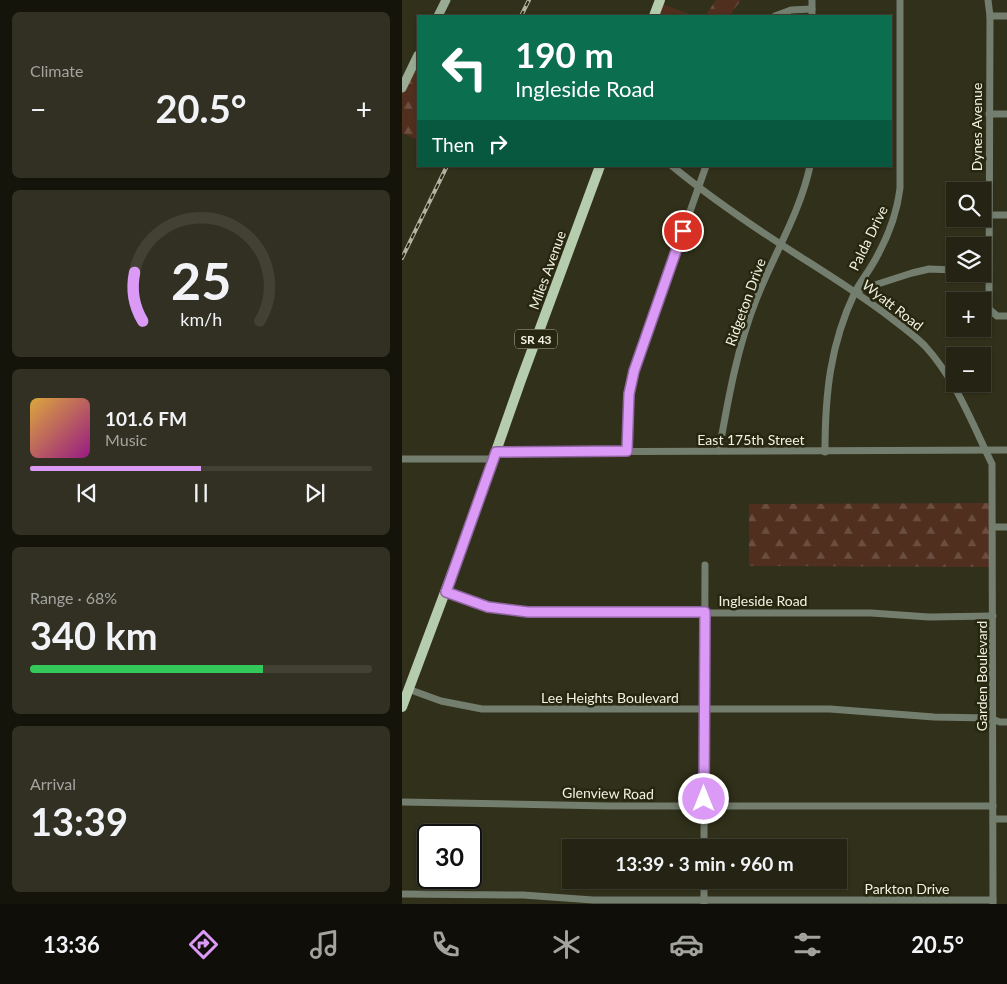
<!DOCTYPE html>
<html lang="en">
<head>
<meta charset="utf-8">
<style>
	:root { --surface:#252414; --page:#313022; --text:#f1f3f6; --muted:#a3a4a0; --line:#424134; --accent:#da9af6 }
	body { margin:0; font-family:Lato,sans-serif; background:var(--page); color:var(--text); height:100vh; display:flex; flex-direction:column; font-size:19px; white-space:nowrap }
	* { box-sizing:border-box; margin:0 }
	p { font-size:16px; color:var(--muted) }
	.icon { flex:none; width:28px; height:28px; fill:none; stroke:currentColor; stroke-width:2; stroke-linecap:round; stroke-linejoin:round }
	.map { position:relative; flex:1; overflow:hidden }
	.sheet { display:flex; flex-direction:column; gap:12px; padding:12px; background:#14140b; width:402px }
	.sheet>* { flex:none }
	.guide { position:absolute; left:15px; top:15px; width:475px; height:152px; border-radius:0px; box-shadow:0 1px 4px #0004,0 0 0 1px var(--line); background:#0b6e4f; color:#fff; overflow:hidden }
	.fabs { position:absolute; left:544px; top:182px; display:grid; gap:10px }
	.fabs a { display:grid; place-items:center; width:45px; height:45px; border-radius:0px; background:var(--surface); box-shadow:0 1px 4px #0004,0 0 0 1px var(--line); font-size:25px }
	.speed { position:absolute; left:15px; top:824px; display:flex; gap:10px; font-size:25px; font-weight:700; text-align:center }
	.speed>* { display:grid; place-content:center; width:65px; height:65px; border-radius:50%; background:var(--surface); box-shadow:0 1px 4px #0004,0 0 0 1px var(--line); line-height:1 }
	.speed .limit { border:2px solid #111; border-radius:8px; background:#fff; color:#111 }
	.pin { position:absolute; display:grid; place-items:center; width:42px; height:42px; color:#fff; margin:-21px; border:2px solid #fff; border-radius:50%; box-shadow:0 1px 5px #0007 }
	.me { position:absolute; width:55px; margin:-28px; rotate:0deg; stroke-linejoin:round; filter:drop-shadow(0 0 4px #0008) }
	.turn { display:flex; align-items:center; gap:18px; height:105px; padding:0 15px; font-size:22px }
	.turn .icon { width:65px; height:65px; stroke-width:2.5 }
	.turn b { display:block; font-size:35px; line-height:42px }
	.then { display:flex; align-items:center; height:48px; padding:0 15px; background:#0003; gap:10px; font-size:19px }
	.big { font-size:38px; font-weight:700; line-height:1.1 }
	.sheet .tile { flex:1; display:flex; flex-direction:column; justify-content:center; gap:8px; min-width:0; padding:0 18px; border-radius:8px; background:var(--page) }
	.sheet .dial { align-items:center; gap:0 }
	.dial svg { height:130px; overflow:visible; fill:none; stroke:var(--line); stroke-width:7; stroke-linecap:round; text-anchor:middle }
	.dial text { fill:var(--text); stroke:none }
	.song { display:flex; align-items:center; gap:15px }
	.cover { width:60px; height:60px; border-radius:8px; background:linear-gradient(135deg,hsl(40 70% 55%),hsl(310 70% 35%)) }
	.played { height:5px; border-radius:2px; background:linear-gradient(90deg,var(--accent) 50%,var(--line) 50%) }
	.keys { display:flex; justify-content:space-around; direction:ltr }
	.heat { display:flex; justify-content:space-between; align-items:center; font-size:28px; direction:ltr }
	.charge { height:8px; border-radius:4px; background:linear-gradient(90deg,#34c759 68%,var(--line) 0) }
	.trip { position:absolute; left:160px; top:839px; width:285px; height:50px; border-radius:0px; background:var(--surface); box-shadow:0 1px 4px #0004,0 0 0 1px var(--line); font-weight:700; line-height:50px; text-align:center }
	.tabs { display:flex; height:80px; justify-content:space-around; align-items:center; background:#0f0e08; color:var(--muted) }
	.tabs .icon { width:35px; height:35px }
	.tabs .current { color:var(--accent) }
	.tabs b { font-size:22px; color:var(--text) }
	main { display:flex; flex:1; min-height:0 }
	.map>svg:first-child { display:block }
	.forest { fill:url(#forest-firs) }
	.lines { fill:none; stroke-linecap:round; stroke-linejoin:round }
	.street { stroke:#737e6f; stroke-width:7 }
	.secondary { stroke:#99ab92; stroke-width:9 }
	.primary { stroke:#b6cdad; stroke-width:10 }
	.rail-casing { stroke:#b3b2a2; stroke-width:4 }
	.rail { stroke:#272710; stroke-width:2; stroke-dasharray:5.5; stroke-linecap:butt }
	.route-casing { stroke:#8e64a0; stroke-width:12 }
	.route { stroke:#da9af6; stroke-width:9 }
	.labels { text-anchor:middle; dominant-baseline:central; stroke-width:5; stroke-linejoin:round; paint-order:stroke }
	.shield { fill:#272710; stroke:#b5b5a4; stroke-width:1 }
	.shield-label { font-size:12px; font-weight:bold; fill:#f2f2e4 }
	.street-label { font-size:14px; fill:#f2f2e4; stroke:#272710 }
</style>
</head>
<body>
<main>
<section class="sheet">
<div class="tile"><p>Climate</p>
<div class="heat"><a>−</a><b class="big">20.5°</b><a>+</a></div>
</div>
<div class="tile dial"><svg viewBox="0 0 100 80">
<path d="M14 69A42 42 0 1 1 86 69"/>
<path d="M14 69A42 42 0 0 1 9 39" stroke="#da9af6"/>
<text x="50" y="56" font-size="32" font-weight="700">25</text>
<text x="50" y="72" font-size="11">km/h</text>
</svg></div>
<div class="tile">
<div class="song"><i class="cover"></i><div><b>101.6 FM</b><p>Music</p></div></div>
<div class="played"></div>
<div class="keys"><svg class="icon" aria-label="previous" viewBox="0 0 24 24"><path d="M18 5L8 12l10 7zM5 5v14"/></svg><svg class="icon" aria-label="pause" viewBox="0 0 24 24"><path d="M8 5v14M16 5v14"/></svg><svg class="icon" aria-label="next" viewBox="0 0 24 24"><path d="M6 5l10 7-10 7zM19 5v14"/></svg></div>
</div>
<div class="tile"><p>Range · 68%</p><b class="big">340 km</b><div class="charge"></div></div>
<div class="tile"><p>Arrival</p><b class="big">13:39</b></div>
</section>
<div class="map">
<svg width="605" height="904" viewBox="0 0 605 904">
	<defs>
		<pattern id="forest-firs" width="22" height="20" patternUnits="userSpaceOnUse" patternTransform="scale(1.25)"><rect width="22" height="20" fill="#512f1f"/><path d="M5 1l3.5 6h-7zM16 11l3.5 6h-7z" fill="#6a4e3f"/></pattern>
	</defs>
	<rect width="100%" height="100%" fill="#31301a"/>
	<g class="forest">
		<path d="M314,0h25l-12,16h-24z"/>
		<path d="M257,3l36,13h-41z"/>
		<path d="M16,55v85l-16,-7v-45z"/>
		<path d="M591,503v64l-244,-1v-62z"/>
	</g>
	<g class="lines">
		<g class="street">
			<path d="M586,0l2,16 -1,293 8,7h10"/>
			<path d="M373,16l16,-6 21,-1"/>
			<path d="M410,16v-16"/>
			<path d="M588,16h17"/>
			<path d="M587,114h18"/>
			<path d="M270,166c40,33 83,62 127,90 30,19 59,37 88,59 13,10 27,20 38,31 31,34 47,77 67,118l1,440"/>
			<path d="M587,215h18"/>
			<path d="M454,291l56,-18 17,-4 25,1"/>
			<path d="M225,451l2,-57 5,-23 72,-205"/>
			<path d="M317,451c9,-51 18,-103 37,-151 17,-44 44,-87 54,-134"/>
			<path d="M94,452l511,-2"/>
			<path d="M423,452c0,-58 5,-107 30,-160 6,-11 14,-21 20,-32 13,-23 22,-46 25,-72v-188"/>
			<path d="M0,459h92"/>
			<path d="M591,527h14"/>
			<path d="M44,592l41,15 41,6h343l58,4 64,-1"/>
			<path d="M6,689l33,12 41,8h348l104,8 55,1 11,4h7"/>
			<path d="M0,802l207,4h384"/>
			<path d="M591,819h14"/>
			<path d="M302,848l1,-283"/>
			<path d="M302,880v24"/>
			<path d="M0,894l121,1 70,5h400"/>
		</g>
		<g class="secondary">
			<path d="M36,16l8,-16"/>
			<path d="M0,88l16,-33"/>
		</g>
		<g class="primary">
			<path d="M252,16l6,-16"/>
			<path d="M0,707l67,-179 52,-148 79,-214"/>
		</g>
		<defs>
			<g id="rail">
				<path d="M119,16l8,-16"/>
				<path d="M0,258l45,-92"/>
			</g>
		</defs>
		<use href="#rail" class="rail-casing"/>
		<use href="#rail" class="rail"/>
	</g>
	<g class="lines">
		<defs>
			<path id="route" d="M281,231l-49,140 -5,23 -2,57 -131,1 -50,140 42,15 40,5h177l-1,187"/>
		</defs>
		<use href="#route" class="route-casing"/>
		<use href="#route" class="route"/>
	</g>
	<g class="labels">
		<rect class="shield" x="113" y="329.5" width="42" height="19" rx="4"/>
		<g class="shield-label">
			<text x="134" y="339">SR 43</text>
		</g>
		<g class="street-label">
			<text transform="translate(574 127) rotate(-90)">Dynes Avenue</text>
			<text transform="translate(466 238) rotate(-64)">Palda Drive</text>
			<text transform="translate(145 270) rotate(-70)">Miles Avenue</text>
			<text transform="translate(343 302) rotate(-70)">Ridgeton Drive</text>
			<text transform="translate(491 305) rotate(38)">Wyatt Road</text>
			<text x="349" y="439">East 175th Street</text>
			<text x="361" y="600">Ingleside Road</text>
			<text transform="translate(579 676) rotate(-90)">Garden Boulevard</text>
			<text x="208" y="697">Lee Heights Boulevard</text>
			<text transform="translate(206 793) rotate(1)">Glenview Road</text>
			<text x="505" y="888">Parkton Drive</text>
		</g>
	</g>
</svg>
<div class="fabs">
<a><svg class="icon" aria-label="search" viewBox="0 0 24 24"><circle cx="10" cy="10" r="6"/><path d="M15 15l6 6"/></svg></a>
<a><svg class="icon" aria-label="layers" viewBox="0 0 24 24"><path d="M12 4l9 5-9 5-9-5zM3 14l9 5 9-5"/></svg></a>
<a>+</a>
<a>−</a>
</div>
<div class="speed"><div class="limit">30</div></div>
<div class="pin" style="left:281px;top:231px;background:#d93025"><svg class="icon" aria-label="arrive" viewBox="0 0 24 24"><path d="M6 21V4h12l-3 4 3 4H6"/></svg></div>
<svg class="me" style="left:302px;top:799px" viewBox="-20 -20 40 40"><circle r="17" fill="#da9af6" stroke="#fff" stroke-width="3"/><path d="M0-11L8 9 0 5-8 9z" fill="#fff"/></svg>
<div class="trip">13:39 · 3 min · 960 m</div>
<div class="guide">
<div class="turn"><svg class="icon" aria-label="left" viewBox="0 0 24 24"><path d="M17 20v-9H6M10 6l-5 5 5 5"/></svg><div><b>190 m</b>Ingleside Road</div></div>
<div class="then">Then<svg class="icon" aria-label="right" viewBox="0 0 24 24"><path d="M7 20v-9h11M14 6l5 5-5 5"/></svg></div>
</div>
</div>
</main>
<nav class="tabs">
<b>13:36</b>
<svg class="icon current" aria-label="directions" viewBox="0 0 24 24"><path d="M12 3l9 9-9 9-9-9zM9 14v-3h6M13 9l2 2-2 2"/></svg>
<svg class="icon" aria-label="music" viewBox="0 0 24 24"><path d="M9 18V5l10-2v13"/><circle cx="6" cy="18" r="3"/><circle cx="16" cy="16" r="3"/></svg>
<svg class="icon" aria-label="phone" viewBox="0 0 24 24"><path d="M5 4h4l2 5-3 2q2 4 5 5l2-3 5 2v4C11 20 4 13 5 4z"/></svg>
<svg class="icon" aria-label="climate" viewBox="0 0 24 24"><path d="M12 3v18M4 7l16 10M4 17L20 7"/></svg>
<svg class="icon" aria-label="car" viewBox="0 0 24 24"><path d="M5 17H2v-5l4-1 3-4h7l3 4 3 1v5h-3M9 17h6M6 11h13"/><circle cx="7" cy="17" r="2"/><circle cx="17" cy="17" r="2"/></svg>
<svg class="icon" aria-label="filters" viewBox="0 0 24 24"><path d="M4 7h16M4 17h16"/><circle cx="9" cy="7" r="2"/><circle cx="15" cy="17" r="2"/></svg>
<b>20.5°</b>
</nav>
</body>
</html>
